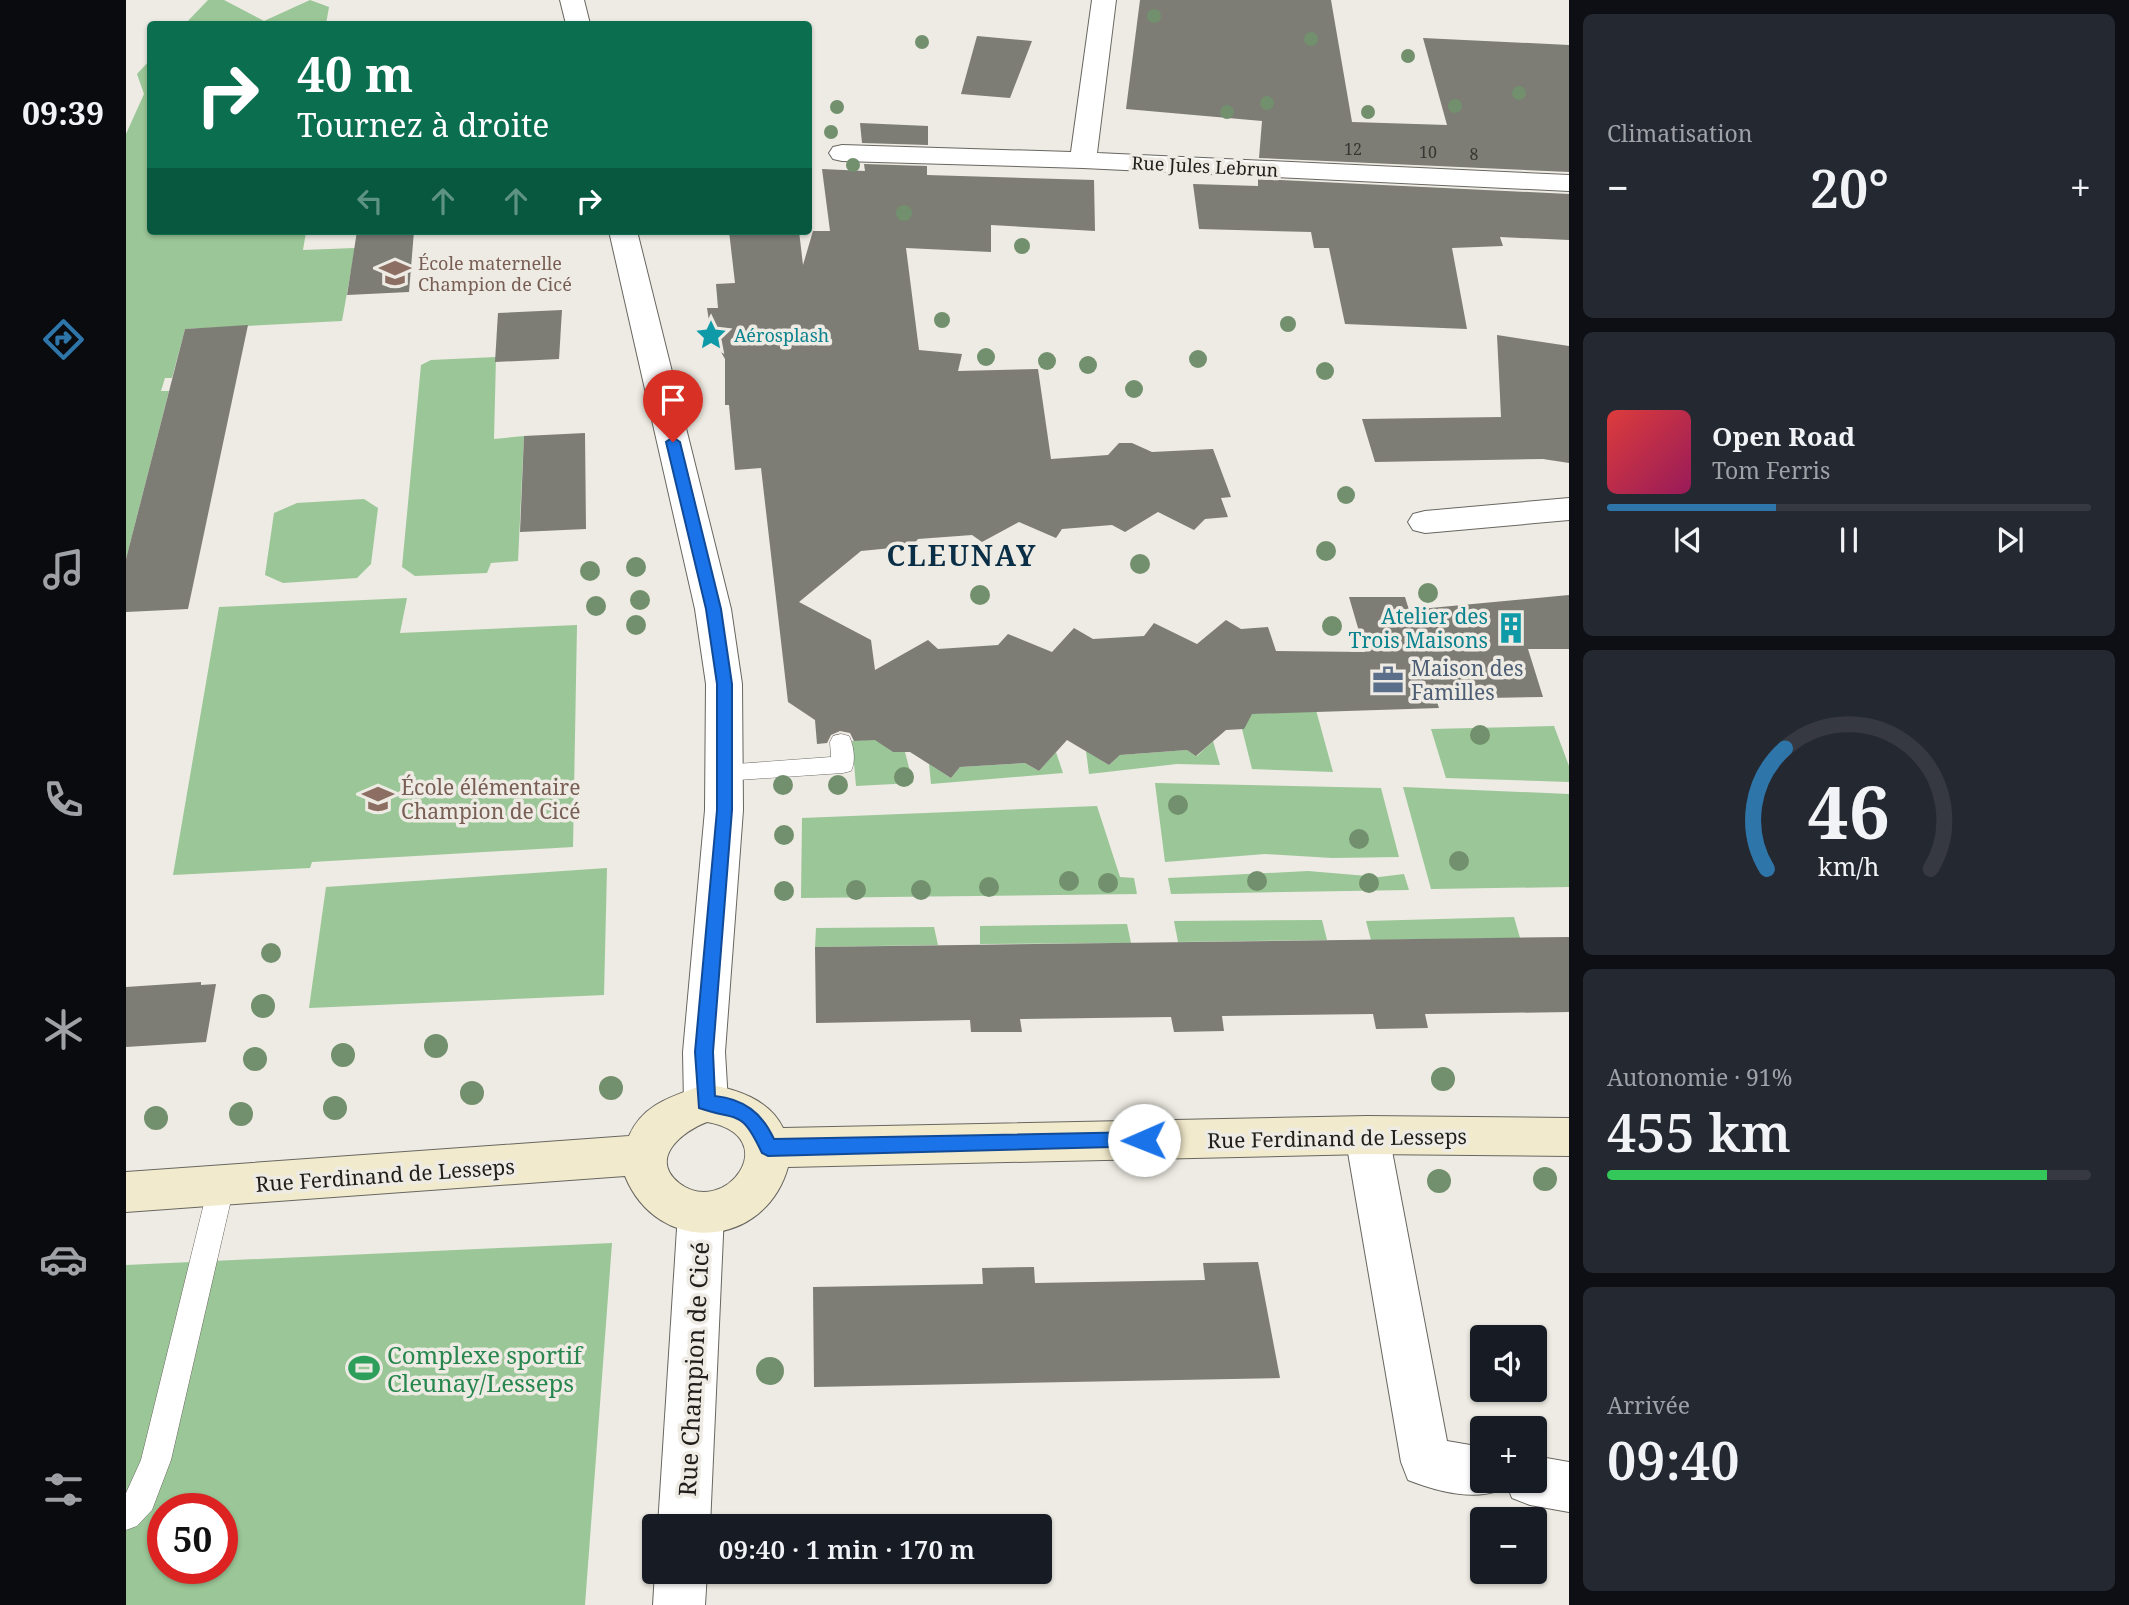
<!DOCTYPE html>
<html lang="fr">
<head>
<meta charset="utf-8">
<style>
	:root { --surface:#171b24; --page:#242831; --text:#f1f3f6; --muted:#9ea1a6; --line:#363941; --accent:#2e76aa }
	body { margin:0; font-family:"Noto Serif",serif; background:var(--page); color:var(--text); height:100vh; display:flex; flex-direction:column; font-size:26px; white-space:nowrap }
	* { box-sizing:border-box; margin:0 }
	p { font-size:23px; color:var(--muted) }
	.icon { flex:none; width:38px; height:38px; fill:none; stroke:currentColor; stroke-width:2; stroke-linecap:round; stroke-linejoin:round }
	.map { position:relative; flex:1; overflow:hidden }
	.side { display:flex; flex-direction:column; gap:14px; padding:14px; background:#0d0f14; width:560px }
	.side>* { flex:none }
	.banner { position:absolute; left:21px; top:21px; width:665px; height:214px; border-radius:7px; box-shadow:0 2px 5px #0004; background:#0b6e4f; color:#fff; overflow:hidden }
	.buttons { position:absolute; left:1344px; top:1325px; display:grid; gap:14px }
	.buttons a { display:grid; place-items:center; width:77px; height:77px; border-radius:7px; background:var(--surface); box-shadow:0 2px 5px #0004; font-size:35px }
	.speed { position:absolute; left:21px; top:1493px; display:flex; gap:14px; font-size:35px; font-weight:700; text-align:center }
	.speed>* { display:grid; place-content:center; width:91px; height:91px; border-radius:50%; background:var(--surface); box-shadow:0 2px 5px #0004; line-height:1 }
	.speed .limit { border:10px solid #d22; background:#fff; color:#111 }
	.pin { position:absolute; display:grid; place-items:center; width:60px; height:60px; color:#fff; margin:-72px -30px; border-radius:50% 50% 50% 0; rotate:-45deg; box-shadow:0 0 7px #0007 }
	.pin .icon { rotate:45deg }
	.me { position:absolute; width:77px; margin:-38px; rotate:269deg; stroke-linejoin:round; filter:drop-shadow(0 0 5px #0008) }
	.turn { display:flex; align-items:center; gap:24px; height:147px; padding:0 35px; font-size:32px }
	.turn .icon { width:91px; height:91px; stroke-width:2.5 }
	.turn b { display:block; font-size:49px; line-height:60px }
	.lanes { display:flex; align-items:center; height:66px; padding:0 35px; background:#0003; justify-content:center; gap:35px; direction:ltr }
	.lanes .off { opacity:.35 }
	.big { font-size:52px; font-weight:600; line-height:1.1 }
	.side .widget { flex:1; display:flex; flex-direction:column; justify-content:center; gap:10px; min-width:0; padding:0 24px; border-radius:10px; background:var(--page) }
	.side .dial { align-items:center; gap:0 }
	.dial svg { height:182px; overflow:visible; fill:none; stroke:var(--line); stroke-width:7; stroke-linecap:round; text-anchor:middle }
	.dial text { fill:var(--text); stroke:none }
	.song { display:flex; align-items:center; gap:21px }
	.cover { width:84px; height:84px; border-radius:10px; background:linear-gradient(135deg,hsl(0 70% 55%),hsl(330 70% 35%)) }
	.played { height:7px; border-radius:4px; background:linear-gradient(90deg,var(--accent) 35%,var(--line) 35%) }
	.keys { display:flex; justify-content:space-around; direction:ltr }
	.heat { display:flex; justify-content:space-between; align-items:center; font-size:38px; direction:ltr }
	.charge { height:10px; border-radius:5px; background:linear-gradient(90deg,#34c759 91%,var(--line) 0) }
	.trip { position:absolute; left:516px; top:1514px; width:410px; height:70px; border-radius:7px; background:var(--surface); box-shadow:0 2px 5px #0004; font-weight:600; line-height:70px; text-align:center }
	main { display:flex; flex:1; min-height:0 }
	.tabs { display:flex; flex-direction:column; width:126px; justify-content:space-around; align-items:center; background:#090b0e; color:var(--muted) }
	.tabs .icon { width:49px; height:49px }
	.tabs .active { color:var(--accent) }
	.tabs b { font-size:32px; color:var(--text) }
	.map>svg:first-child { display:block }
	.green { fill:#9bc697; fill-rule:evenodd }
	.building { fill:#7d7c75 }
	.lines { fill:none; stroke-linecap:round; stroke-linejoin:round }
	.service-casing { stroke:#686660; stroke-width:1 }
	.minor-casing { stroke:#686660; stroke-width:2 }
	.secondary-casing { stroke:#686660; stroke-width:2 }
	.service { fill:#fff; fill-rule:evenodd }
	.minor { fill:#fff; fill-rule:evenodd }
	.secondary { fill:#f2eacc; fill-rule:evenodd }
	.tree { fill:#72906d }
	.route { fill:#1a73e8; stroke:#114b97; stroke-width:2 }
	.labels { text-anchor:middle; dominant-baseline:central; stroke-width:7; stroke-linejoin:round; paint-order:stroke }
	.far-number-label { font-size:16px; fill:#363632 }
	.far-street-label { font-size:18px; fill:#1f1e1b; stroke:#edebe3 }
	.far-education-label { font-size:18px; fill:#785e54; stroke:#edebe3; text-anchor:start }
	.far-culture-label { font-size:18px; fill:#0d838f; stroke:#edebe3; text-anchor:start }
	.culture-label { font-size:21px; fill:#0d838f; stroke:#edebe3; text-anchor:end }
	.service-label { font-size:21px; fill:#4e5e75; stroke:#edebe3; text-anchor:start }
	.education-label { font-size:21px; fill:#785e54; stroke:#edebe3; text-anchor:start }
	.street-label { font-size:21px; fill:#1f1e1b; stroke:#edebe3 }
	.near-leisure-label { font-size:24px; fill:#27864d; stroke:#edebe3; text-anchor:start }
	.near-street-label { font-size:24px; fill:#1f1e1b; stroke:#edebe3 }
	.district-label { font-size:28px; font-weight:bold; letter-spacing:2px; fill:#0b2e47; stroke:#edebe3 }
</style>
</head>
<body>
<main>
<nav class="tabs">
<b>09:39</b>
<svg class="icon active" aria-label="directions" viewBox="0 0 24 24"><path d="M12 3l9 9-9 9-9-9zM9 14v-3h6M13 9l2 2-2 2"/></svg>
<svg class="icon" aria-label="music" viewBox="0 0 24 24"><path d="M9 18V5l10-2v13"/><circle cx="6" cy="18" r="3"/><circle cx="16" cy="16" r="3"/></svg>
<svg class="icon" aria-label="phone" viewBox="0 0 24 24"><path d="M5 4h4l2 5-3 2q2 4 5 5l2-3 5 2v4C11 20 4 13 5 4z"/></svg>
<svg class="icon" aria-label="climate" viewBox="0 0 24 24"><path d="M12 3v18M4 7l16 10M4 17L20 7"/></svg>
<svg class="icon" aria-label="car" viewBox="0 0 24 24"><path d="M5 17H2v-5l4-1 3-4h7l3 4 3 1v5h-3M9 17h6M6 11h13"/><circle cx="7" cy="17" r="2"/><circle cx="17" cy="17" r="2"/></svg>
<svg class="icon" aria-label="filters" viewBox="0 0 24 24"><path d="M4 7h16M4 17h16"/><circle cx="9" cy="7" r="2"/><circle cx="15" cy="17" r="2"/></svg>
</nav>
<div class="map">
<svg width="1443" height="1605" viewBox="0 0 1443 1605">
	<rect width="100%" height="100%" fill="#edebe3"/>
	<g class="green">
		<path d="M82,0h16l40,21 46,-21 19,7 -3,17h-141z"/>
		<path d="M24,60v171l156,1 -3,18 52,-2 -13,73 -157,8 -13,49h-7l-4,13h8l-43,168v-425l18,-40 -7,-20z"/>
		<path d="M370,357l-2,82 30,-3 -6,125 -27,2 -4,10 -72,3 -13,-9 19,-202 10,-5z"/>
		<path d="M238,499l14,9 -7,56 -14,14 -74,5 -18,-8 9,-62 23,-10z"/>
		<path d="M281,598l-7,35 177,-8 -4,222 -261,15 -2,6 -137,7 46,-268z"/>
		<path d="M1190,710l17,62 -81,-3 -10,-40 6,-15z"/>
		<path d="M1428,726l15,40v16l-123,-4 -15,-49z"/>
		<path d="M755,739l1,5 11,8h12l8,31 -57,3 -4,-45z"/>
		<path d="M1087,741l7,24 -43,-1 -88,10 -3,-23 23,14 11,-10 67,-5 10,6z"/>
		<path d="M930,752l7,21 -132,11 -2,-20 22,14 9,-11 65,-4 14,8z"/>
		<path d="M1029,783l226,5 18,69 -67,1 -67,-4 -100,8z"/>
		<path d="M1277,787l166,7v93l-138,2z"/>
		<path d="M971,806l23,71 14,1 3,16 -336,4 1,-80z"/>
		<path d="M481,868l-3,127 -295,13 17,-121z"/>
		<path d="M1182,871l71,6 25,-3 5,16 -238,4 -3,-16z"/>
		<path d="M1388,917l6,21 -149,2 -5,-19z"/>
		<path d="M1196,920l5,20 -149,2 -4,-21z"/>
		<path d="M1001,924l4,19 -151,1v-18z"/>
		<path d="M808,927l4,18 -123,2 1,-19z"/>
		<path d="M486,1243l-27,362h-459v-340zM37,1508h59v60h-59z"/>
	</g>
	<g class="building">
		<path d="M1014,0h191l21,122 95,3 -24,-87 146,7v127l-310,-14 3,-37 -136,-12z"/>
		<path d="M851,36l55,5 -22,57 -49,-4z"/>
		<path d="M734,123l68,3v19l-66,-2z"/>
		<path d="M738,164l63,2v9l167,5 1,51 -104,-6v27l-85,-4 13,102 43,4 -4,17 80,-2 13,90 57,-4 11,-12h13l20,9 61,-3 18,48 -10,1 7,19 -23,2 -11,11 -36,-18 -33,20 -13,-7 -50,4 -6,9 -37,-16 -37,20 -10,-7 -54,4 -6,7 -51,5 -62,51 72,38 4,30 53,-30 10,9 60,-4 10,-11 44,18 22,-24 19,11 51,-3 10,-13 43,21 29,-24 15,9 27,-2 8,24 89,1 -16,-55h56l4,13 160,-15v54h-41l15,48 -107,2 3,9 -187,6 -8,15 -18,1 -30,26 -9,-6 -67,5 -11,10 -42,-25 -28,31 -14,-8 -65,4 -9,11 -41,-26h-17l-18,-12 -21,1 -4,-8 -10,-2 -9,4 -4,8 -10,1 -2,-24 -27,-18 -27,-234 -26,2 -6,-65h-4v-46l-14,-25 -4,-26h11l-2,-24 19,-1 -6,-52h70l4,34 10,-34h17l-8,-62 43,2z"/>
		<path d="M1132,179l311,15v46l-69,-3 3,9 -51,2 15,81 -122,-5 -16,-76h-15l-3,-16 -112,-3 -6,-45 65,2z"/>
		<path d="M231,231h57l-5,61 -62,3z"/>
		<path d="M436,310l-3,49 -64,3 3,-49z"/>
		<path d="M122,325l-60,284 -62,3v-53l59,-230z"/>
		<path d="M1371,335l72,11v117l-26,-4 -168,3 -13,-43 139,-2z"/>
		<path d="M459,433l1,96 -66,3 4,-96z"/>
		<path d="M1443,937v75l-144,2 3,14 -52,1 -3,-15 -151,2 2,15 -50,1 -3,-15 -151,2 2,13h-51l-1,-12 -154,3 -1,-76z"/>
		<path d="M75,982v3l15,-1 -10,58 -80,5v-60z"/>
		<path d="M1132,1262l22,116 -466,9 -1,-100 170,-3 -1,-16 52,-1 1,16 170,-3 -2,-17z"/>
	</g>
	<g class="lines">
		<defs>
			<g id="service">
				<path d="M715,734l8,2c5,10 7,25 2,35l-8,2 -120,8 -8,-2 -3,-6 3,-6 8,-2 108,-8 -1,-15 3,-6z"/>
				<path d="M95,1175l9,4 4,8 -63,273 -19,50 -15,16 -11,4v-37l15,-33 67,-273 4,-8z"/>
			</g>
			<g id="minor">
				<path d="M434,0h24l6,24h-24z"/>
				<path d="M966,0h24l-19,153 472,22v16l-486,-23 -241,-7 -9,-2 -4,-6 4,-6 9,-2 229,7z"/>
				<path d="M483,231h28l94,378 11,75 1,126 -18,242 3,51 -6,13 -16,6 -16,-6 -6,-13 -1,-51 22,-242 1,-126 -11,-75z"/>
				<path d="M1443,498v22l-144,13 -12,-3 -5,-8 5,-8 12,-3z"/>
				<path d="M1241,1116l16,5 6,14 58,306 35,6v33h22l-4,10c-28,11 -64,1 -92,-10l-7,-18 -56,-327 6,-14z"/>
				<path d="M575,1192l16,6 7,15 -14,313h-52l20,-313 7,-15z"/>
				<path d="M1409,1456l34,6v50l-39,-7 -18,-7 -7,-18h30z"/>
				<path d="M529,1572h52l-2,33h-52z"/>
			</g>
			<path id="secondary" d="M580,1084c30,5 63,15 77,44l584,-12 202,2v38l-202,-2 -579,13c-23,82 -130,90 -163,9l-499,36v-40l503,-36c14,-33 45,-40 77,-52zM581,1122c79,14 18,97 -28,61 -31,-25 4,-52 28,-61z"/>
		</defs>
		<use href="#service" class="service-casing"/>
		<use href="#minor" class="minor-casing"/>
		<use href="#secondary" class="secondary-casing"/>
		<use href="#service" class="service"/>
		<use href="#minor" class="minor"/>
		<use href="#secondary" class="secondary"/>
	</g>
	<g class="tree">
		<circle cx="1028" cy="16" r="7"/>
		<circle cx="1185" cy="39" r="7"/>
		<circle cx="796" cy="42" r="7"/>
		<circle cx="1282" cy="56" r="7"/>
		<circle cx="1393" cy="93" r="7"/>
		<circle cx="1141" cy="103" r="7"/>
		<circle cx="1329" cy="106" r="7"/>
		<circle cx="711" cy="107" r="7"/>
		<circle cx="1101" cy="112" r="7"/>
		<circle cx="1242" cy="112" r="7"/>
		<circle cx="705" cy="132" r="7"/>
		<circle cx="727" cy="165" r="7"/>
		<circle cx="778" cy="213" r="8"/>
		<circle cx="896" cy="246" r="8"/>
		<circle cx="816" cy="320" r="8"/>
		<circle cx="1162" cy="324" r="8"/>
		<circle cx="860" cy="357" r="9"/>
		<circle cx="1072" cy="359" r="9"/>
		<circle cx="921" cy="361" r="9"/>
		<circle cx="962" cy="365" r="9"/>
		<circle cx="1199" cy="371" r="9"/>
		<circle cx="1008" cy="389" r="9"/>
		<circle cx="1220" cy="495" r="9"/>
		<circle cx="1200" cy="551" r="10"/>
		<circle cx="1014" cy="564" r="10"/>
		<circle cx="510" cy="567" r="10"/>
		<circle cx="464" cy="571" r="10"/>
		<circle cx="1302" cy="593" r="10"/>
		<circle cx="854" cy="595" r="10"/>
		<circle cx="514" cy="600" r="10"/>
		<circle cx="470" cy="606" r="10"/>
		<circle cx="510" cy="625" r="10"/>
		<circle cx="1206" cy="626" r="10"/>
		<circle cx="1354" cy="735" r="10"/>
		<circle cx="778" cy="777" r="10"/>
		<circle cx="657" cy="785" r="10"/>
		<circle cx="712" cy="785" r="10"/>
		<circle cx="1052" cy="805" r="10"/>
		<circle cx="658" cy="835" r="10"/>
		<circle cx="1233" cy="839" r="10"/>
		<circle cx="1333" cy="861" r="10"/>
		<circle cx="943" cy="881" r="10"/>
		<circle cx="1131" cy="881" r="10"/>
		<circle cx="982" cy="883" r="10"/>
		<circle cx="1243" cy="883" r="10"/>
		<circle cx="863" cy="887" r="10"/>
		<circle cx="730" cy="890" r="10"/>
		<circle cx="795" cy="890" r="10"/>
		<circle cx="658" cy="891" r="10"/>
		<circle cx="145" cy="953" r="10"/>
		<circle cx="137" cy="1006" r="12"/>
		<circle cx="310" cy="1046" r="12"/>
		<circle cx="217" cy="1055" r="12"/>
		<circle cx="129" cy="1059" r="12"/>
		<circle cx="1317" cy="1079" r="12"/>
		<circle cx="485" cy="1088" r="12"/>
		<circle cx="346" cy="1093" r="12"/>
		<circle cx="209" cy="1108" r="12"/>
		<circle cx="115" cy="1114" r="12"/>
		<circle cx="30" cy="1118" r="12"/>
		<circle cx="1419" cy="1179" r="12"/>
		<circle cx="1313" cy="1181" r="12"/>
		<circle cx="644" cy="1371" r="14"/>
	</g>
	<path class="route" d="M547,437l7,5 41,167 11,75v126l-19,242 2,44c29,3 47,17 59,43l370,-7 7,2 3,6 -3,6 -383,10 -6,-3c-21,-45 -23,-31 -63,-45l-4,-56 22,-242v-126l-11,-75 -40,-167z"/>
	<defs>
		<symbol id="school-bare" viewBox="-9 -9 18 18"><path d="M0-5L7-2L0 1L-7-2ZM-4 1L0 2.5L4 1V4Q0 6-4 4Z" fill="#8d6e63" stroke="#edebe3" stroke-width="2.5" paint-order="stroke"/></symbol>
		<symbol id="sight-bare" viewBox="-9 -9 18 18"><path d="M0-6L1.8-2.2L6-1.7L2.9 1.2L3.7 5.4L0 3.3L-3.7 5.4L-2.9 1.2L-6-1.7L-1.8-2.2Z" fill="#0f9aa8" stroke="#edebe3" stroke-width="2.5" paint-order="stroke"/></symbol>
		<symbol id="building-bare" viewBox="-9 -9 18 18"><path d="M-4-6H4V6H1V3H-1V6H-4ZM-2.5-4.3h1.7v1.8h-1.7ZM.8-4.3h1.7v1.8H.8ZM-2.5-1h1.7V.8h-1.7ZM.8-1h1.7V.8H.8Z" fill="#0f9aa8" stroke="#edebe3" stroke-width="2.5" paint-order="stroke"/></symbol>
		<symbol id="office-bare" viewBox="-9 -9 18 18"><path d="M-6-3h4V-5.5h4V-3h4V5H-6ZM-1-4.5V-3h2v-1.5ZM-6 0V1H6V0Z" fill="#5c6f8a" stroke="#edebe3" stroke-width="2.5" paint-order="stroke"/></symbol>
		<symbol id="stadium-bare" viewBox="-9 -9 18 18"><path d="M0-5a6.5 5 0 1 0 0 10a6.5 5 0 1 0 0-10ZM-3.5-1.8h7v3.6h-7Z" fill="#2e9e5b" stroke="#edebe3" stroke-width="2.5" paint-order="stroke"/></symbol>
	</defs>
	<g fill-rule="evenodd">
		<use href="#school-bare" x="247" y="251" width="44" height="44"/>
		<use href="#sight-bare" x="563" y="313" width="44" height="44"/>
		<use href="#building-bare" x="1363" y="606" width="44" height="44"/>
		<use href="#office-bare" x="1240" y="658" width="44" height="44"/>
		<use href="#school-bare" x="230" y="777" width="44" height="44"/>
		<use href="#stadium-bare" x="216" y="1346" width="44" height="44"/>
	</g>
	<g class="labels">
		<g class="far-number-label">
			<text x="1227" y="149">12</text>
			<text x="1302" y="152">10</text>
			<text x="1348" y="154">8</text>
		</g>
		<g class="far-street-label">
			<text transform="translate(1079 166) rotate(3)">Rue Jules Lebrun</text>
		</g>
		<g class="far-education-label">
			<text x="292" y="263">École maternelle<tspan x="292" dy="21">Champion de Cicé</tspan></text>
		</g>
		<g class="far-culture-label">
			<text x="608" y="335">Aérosplash</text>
		</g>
		<g class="culture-label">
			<text x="1362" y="616">Atelier des<tspan x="1362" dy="24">Trois Maisons</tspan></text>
		</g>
		<g class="service-label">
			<text x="1285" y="668">Maison des<tspan x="1285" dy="24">Familles</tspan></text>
		</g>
		<g class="education-label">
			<text x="275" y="787">École élémentaire<tspan x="275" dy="24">Champion de Cicé</tspan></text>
		</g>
		<g class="street-label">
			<text transform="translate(1211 1138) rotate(-1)">Rue Ferdinand de Lesseps</text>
			<text transform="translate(259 1175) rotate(-4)">Rue Ferdinand de Lesseps</text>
		</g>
		<g class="near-leisure-label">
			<text x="261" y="1354">Complexe sportif<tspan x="261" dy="28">Cleunay/Lesseps</tspan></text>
		</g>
		<g class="near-street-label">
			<text transform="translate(567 1369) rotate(-87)">Rue Champion de Cicé</text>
		</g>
		<g class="district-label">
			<text x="836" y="555">CLEUNAY</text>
		</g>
	</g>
</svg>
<div class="buttons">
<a><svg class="icon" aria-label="sound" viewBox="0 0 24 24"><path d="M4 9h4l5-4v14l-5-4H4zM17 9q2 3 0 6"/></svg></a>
<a>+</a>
<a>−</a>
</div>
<div class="speed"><div class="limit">50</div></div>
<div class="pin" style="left:547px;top:442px;background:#d93025"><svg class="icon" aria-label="arrive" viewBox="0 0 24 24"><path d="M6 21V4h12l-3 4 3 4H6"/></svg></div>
<svg class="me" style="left:1018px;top:1140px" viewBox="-20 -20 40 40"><circle r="19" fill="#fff"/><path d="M0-13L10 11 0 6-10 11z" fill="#1a73e8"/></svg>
<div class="trip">09:40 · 1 min · 170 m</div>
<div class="banner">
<div class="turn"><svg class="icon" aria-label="right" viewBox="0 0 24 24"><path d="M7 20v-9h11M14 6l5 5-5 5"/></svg><div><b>40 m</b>Tournez à droite</div></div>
<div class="lanes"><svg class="icon off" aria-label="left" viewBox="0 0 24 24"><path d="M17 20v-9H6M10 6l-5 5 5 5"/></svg><svg class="icon off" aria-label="ahead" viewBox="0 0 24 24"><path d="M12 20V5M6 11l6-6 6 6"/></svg><svg class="icon off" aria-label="ahead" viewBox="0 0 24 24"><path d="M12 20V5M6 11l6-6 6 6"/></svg><svg class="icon" aria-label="right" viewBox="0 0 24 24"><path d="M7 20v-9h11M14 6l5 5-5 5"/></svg></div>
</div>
</div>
<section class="side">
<div class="widget"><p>Climatisation</p>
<div class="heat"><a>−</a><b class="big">20°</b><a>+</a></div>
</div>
<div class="widget">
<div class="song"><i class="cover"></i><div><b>Open Road</b><p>Tom Ferris</p></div></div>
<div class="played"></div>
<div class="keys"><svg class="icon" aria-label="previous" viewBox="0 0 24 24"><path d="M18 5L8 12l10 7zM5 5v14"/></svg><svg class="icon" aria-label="pause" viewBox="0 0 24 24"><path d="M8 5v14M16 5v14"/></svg><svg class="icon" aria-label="next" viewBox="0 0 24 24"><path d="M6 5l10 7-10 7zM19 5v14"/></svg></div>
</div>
<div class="widget dial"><svg viewBox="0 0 100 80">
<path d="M14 69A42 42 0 1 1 86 69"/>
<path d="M14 69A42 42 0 0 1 22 16" stroke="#2e76aa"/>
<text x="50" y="56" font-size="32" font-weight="700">46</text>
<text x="50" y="72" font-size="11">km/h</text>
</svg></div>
<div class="widget"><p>Autonomie · 91%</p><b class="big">455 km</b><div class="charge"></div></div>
<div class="widget"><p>Arrivée</p><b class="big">09:40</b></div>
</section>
</main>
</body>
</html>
